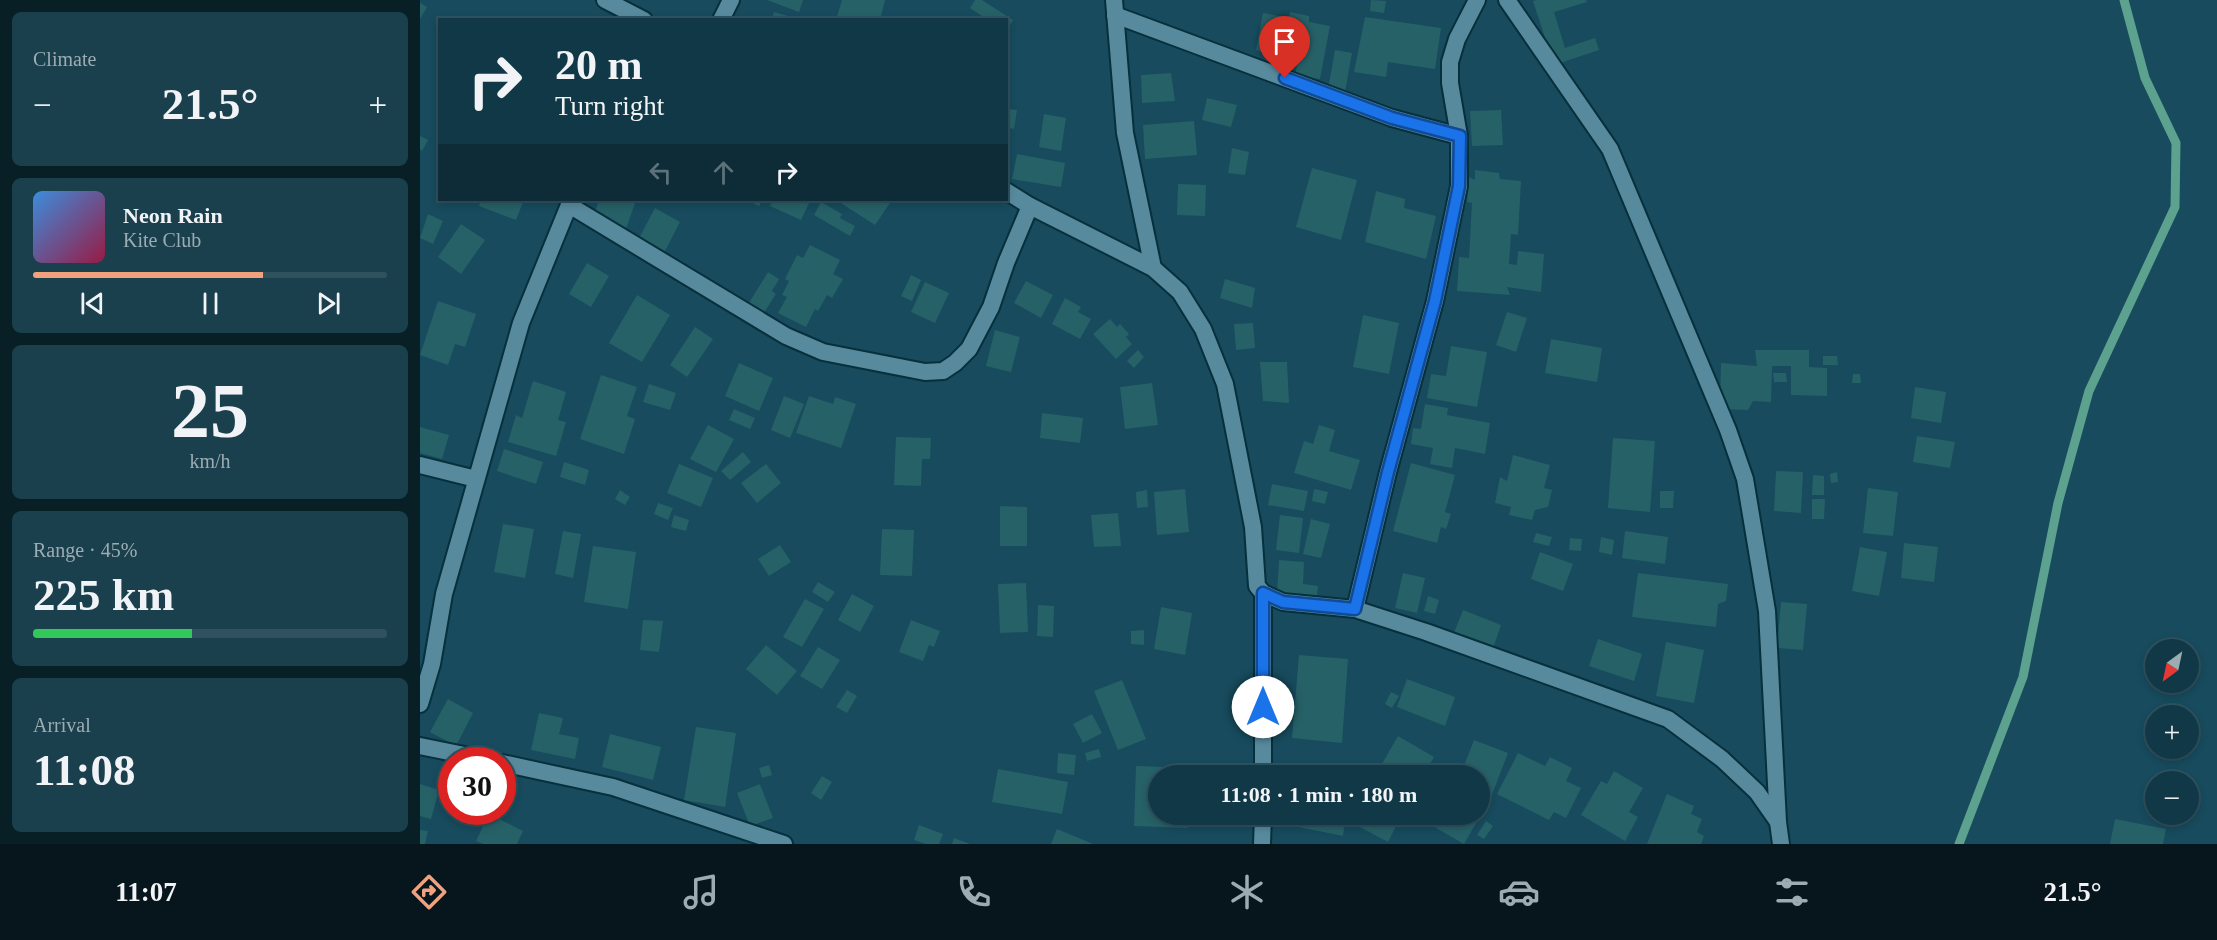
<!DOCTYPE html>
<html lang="en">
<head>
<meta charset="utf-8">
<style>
	:root { --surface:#113846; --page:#1a3f4d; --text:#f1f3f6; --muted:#9cacb3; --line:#30525f; --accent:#f1a17d }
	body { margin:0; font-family:Georgia,serif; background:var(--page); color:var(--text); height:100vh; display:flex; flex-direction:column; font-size:22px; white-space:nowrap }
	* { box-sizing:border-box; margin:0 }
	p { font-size:20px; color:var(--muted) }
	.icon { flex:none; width:33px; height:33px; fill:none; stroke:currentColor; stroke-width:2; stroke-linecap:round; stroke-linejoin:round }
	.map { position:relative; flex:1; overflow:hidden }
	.side { display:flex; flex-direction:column; gap:12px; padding:12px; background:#091f26; width:420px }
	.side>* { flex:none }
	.hud { position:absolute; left:18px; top:18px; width:570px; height:183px; border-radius:0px; box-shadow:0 3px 9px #0003,0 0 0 2px var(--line); background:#113846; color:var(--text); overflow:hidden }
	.needle { width:39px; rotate:213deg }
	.buttons { position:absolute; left:1725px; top:639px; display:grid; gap:12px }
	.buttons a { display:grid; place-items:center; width:54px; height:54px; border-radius:50%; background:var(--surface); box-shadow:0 3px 9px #0003,0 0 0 2px var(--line); font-size:30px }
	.speed { position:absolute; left:18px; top:747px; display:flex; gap:12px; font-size:30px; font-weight:700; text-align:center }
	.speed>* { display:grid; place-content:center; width:78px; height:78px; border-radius:50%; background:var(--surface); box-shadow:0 3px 9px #0003,0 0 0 2px var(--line); line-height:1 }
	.speed .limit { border:9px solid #d22; background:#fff; color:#111 }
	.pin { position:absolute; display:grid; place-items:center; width:51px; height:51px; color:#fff; margin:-62px -26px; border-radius:50% 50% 50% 0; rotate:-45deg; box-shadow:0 0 6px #0007 }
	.pin .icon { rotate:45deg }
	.me { position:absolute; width:66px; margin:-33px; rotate:0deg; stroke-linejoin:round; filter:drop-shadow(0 0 4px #0008) }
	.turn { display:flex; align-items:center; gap:21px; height:126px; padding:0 18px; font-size:27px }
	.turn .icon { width:78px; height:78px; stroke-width:2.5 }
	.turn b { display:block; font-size:42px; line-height:51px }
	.lanes { display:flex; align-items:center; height:57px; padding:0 18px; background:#0003; justify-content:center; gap:30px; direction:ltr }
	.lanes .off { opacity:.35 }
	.big { font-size:45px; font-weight:600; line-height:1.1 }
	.side .widget { flex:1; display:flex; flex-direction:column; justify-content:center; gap:9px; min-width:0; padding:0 21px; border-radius:9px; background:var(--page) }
	.side .dial { align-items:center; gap:0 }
	.dial b { font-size:78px; line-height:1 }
	.song { display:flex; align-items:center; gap:18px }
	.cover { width:72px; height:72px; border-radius:9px; background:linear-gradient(135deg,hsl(210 70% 55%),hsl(340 70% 35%)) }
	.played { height:6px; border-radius:3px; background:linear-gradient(90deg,var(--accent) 65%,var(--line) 65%) }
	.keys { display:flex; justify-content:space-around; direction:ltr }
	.heat { display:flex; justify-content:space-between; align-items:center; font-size:33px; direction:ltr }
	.charge { height:9px; border-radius:4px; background:linear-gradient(90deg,#34c759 45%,var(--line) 0) }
	.trip { position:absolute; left:728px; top:765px; width:342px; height:60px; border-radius:30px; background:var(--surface); box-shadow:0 3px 9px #0003,0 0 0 2px var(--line); font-weight:600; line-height:60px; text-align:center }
	.tab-bar { display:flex; height:96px; justify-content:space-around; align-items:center; background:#07161c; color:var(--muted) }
	.tab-bar .icon { width:42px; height:42px }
	.tab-bar .selected { color:var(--accent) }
	.tab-bar b { font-size:27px; color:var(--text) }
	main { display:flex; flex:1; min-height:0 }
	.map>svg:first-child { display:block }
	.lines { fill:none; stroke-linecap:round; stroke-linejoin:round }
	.stream { stroke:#5ca28e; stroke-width:9 }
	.building { fill:#266167 }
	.minor-casing { stroke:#07303d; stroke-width:20 }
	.tertiary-casing { stroke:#07303d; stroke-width:20 }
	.minor { stroke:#588a9e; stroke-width:16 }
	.tertiary { stroke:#588a9e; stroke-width:16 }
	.route-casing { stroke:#114b97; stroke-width:15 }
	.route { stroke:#1a73e8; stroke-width:10 }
</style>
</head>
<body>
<main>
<section class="side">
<div class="widget"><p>Climate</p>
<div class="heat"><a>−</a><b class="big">21.5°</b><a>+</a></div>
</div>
<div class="widget">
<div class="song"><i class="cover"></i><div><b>Neon Rain</b><p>Kite Club</p></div></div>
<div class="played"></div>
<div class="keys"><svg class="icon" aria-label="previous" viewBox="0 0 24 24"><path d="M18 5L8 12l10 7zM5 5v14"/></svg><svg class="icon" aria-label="pause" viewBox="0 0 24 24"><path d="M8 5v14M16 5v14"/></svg><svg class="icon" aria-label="next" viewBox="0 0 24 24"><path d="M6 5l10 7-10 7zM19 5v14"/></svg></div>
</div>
<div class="widget dial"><b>25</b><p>km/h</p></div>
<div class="widget"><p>Range · 45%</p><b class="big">225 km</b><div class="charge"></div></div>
<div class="widget"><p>Arrival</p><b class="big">11:08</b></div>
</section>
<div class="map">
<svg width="1797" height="844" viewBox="0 0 1797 844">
	<rect width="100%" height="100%" fill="#174b5d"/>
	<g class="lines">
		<path class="stream" d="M1539,844l64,-167 35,-174 31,-112 86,-184 1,-64 -31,-65 -21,-78"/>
	</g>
	<g class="building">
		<path d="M347,0h36l-4,12z"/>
		<path d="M422,0h43l-5,20h-44z"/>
		<path d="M555,0h7l31,20 -7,11v-11h-18l-18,-12z"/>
		<path d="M951,0l15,1 -2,12 -14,-2z"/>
		<path d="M1117,0h49l1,2 -33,10 11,36 30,-10 4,12 -45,15 -21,-64z"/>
		<path d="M0,3l7,4 -7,12z"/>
		<path d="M354,12l14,4 -1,4h-15z"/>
		<path d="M870,12l19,4v6l21,4 -10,53 -25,-4 2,-9 -31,-7 1,-6 -11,-3 7,-37 26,5z"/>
		<path d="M945,17l76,11 -6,41 -47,-7 -2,15 -32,-5z"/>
		<path d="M915,50l17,3 -7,39 -17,-3z"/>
		<path d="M751,73l4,28 -33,2 -1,-28z"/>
		<path d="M787,98l30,7 -6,22 -29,-7z"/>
		<path d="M586,109l11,1 -3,19 -8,-2z"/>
		<path d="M1081,110l2,35 -31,1 -2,-35z"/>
		<path d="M624,114l22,4 -5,33 -22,-4z"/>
		<path d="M774,121l3,34 -52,4 -2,-34z"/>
		<path d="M0,136l8,4 -6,11 -2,-2z"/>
		<path d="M812,148l17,4 -4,23 -17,-2z"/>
		<path d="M597,154l48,9 -4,24 -49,-8z"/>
		<path d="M892,168l45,12 -16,60 -45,-13z"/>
		<path d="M1055,170l24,3 1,6 21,2 -3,54 -7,-1 -2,30 8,1 1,-14 26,3 -3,38 -34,-5 3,8 -53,-4 2,-34 10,1 3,-55 -5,-1 2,-25 6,3z"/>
		<path d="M758,184l28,1 -1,31 -28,-1z"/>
		<path d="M956,191l29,8 -1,9 32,8 -10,43 -61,-17z"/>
		<path d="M61,200h36l6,2 -7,18 -37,-14z"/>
		<path d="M179,200h37l-10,29 -33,-11z"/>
		<path d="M332,200h10l-3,6 -8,-4z"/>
		<path d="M353,200h33l4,1 -9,19 -31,-14z"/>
		<path d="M416,200h56l-17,25z"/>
		<path d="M401,202l21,12 -2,4 15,8 -5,10 -36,-21z"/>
		<path d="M235,208l25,14 -15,29 -26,-13z"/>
		<path d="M8,214l15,7 -10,23 -13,-6z"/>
		<path d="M41,224l24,16 -24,34 -23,-17z"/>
		<path d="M390,245l30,15 -7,14 10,5 -11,19 -5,-3 -9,16 -3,-2 -9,18 -28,-14 9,-16 -5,-2 7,-14 -4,-2 12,-24 6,3z"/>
		<path d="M167,263l22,13 -18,31 -22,-13z"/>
		<path d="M348,272l11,7 -7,12 4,3 -14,22 -15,-10z"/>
		<path d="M491,275l10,5 -9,21 -11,-5z"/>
		<path d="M805,279l30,9 -3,20 -32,-10z"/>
		<path d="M606,281l27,14 -12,23 -27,-15z"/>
		<path d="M505,282l24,11 -14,30 -24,-11z"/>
		<path d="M217,295l33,20 -28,47 -33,-19z"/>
		<path d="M645,298l16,9 -3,5 13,7 -11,20 -28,-15z"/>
		<path d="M18,301l38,13 -11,33 -10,-3 -7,21 -28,-10z"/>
		<path d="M1087,312l20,6 -11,34 -20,-7z"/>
		<path d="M943,315l36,8 -10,51 -36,-7z"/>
		<path d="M690,319l7,8 3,-3 9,10 -3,3 6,7 -16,15 -23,-25z"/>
		<path d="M833,323l2,25 -19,2 -2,-26z"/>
		<path d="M275,327l18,12 -26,38 -17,-12z"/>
		<path d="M575,330l25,7 -9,35 -25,-6z"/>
		<path d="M1131,339l51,9 -5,34 -52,-9z"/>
		<path d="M1031,346l36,6 -10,55 -50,-9 4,-24 15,2z"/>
		<path d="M718,350l6,7 -10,11 -7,-7z"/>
		<path d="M1335,350h54v17l18,1v28l-36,-1v-29h-19l-1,36 -18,-1 -5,9 -28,-1 1,-46 36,3z"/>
		<path d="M1403,356h14l1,9h-15z"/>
		<path d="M840,362h27l2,41 -26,-2z"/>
		<path d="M319,363l34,15 -14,33 -34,-15z"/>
		<path d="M1353,373h13l1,9h-13z"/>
		<path d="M1433,374h7l1,9h-9z"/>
		<path d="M181,375l36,12 -10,29 8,3 -11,35 -44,-15z"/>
		<path d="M113,381l33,11 -8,28 8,2 -10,34 -48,-14 8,-27 6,3z"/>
		<path d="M732,383l6,42 -33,4 -5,-42z"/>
		<path d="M229,384l27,9 -6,17 -27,-8z"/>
		<path d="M1495,387l31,5 -5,31 -30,-5z"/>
		<path d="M364,396l20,8 -14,34 -19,-8z"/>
		<path d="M389,396l24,8 2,-7 21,7 -15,44 -45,-15z"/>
		<path d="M1005,404l23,4 -1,7 43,8 -5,31 -30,-6 -3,20 -22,-4 3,-16 -22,-4 2,-16 8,1z"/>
		<path d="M314,409l21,9 -5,11 -21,-9z"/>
		<path d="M622,413l41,5 -3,25 -40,-5z"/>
		<path d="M288,425l26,14 -18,33 -26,-13z"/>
		<path d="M899,425l16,5 -6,21 31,9 -9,30 -57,-17 10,-32 9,3z"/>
		<path d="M0,427l29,8 -7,24 -22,-6z"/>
		<path d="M1497,436l38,6 -5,26 -37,-6z"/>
		<path d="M476,437l35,1 -1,21h-8l-1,27 -27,-1z"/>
		<path d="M1193,438l42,3 -5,71 -42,-4z"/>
		<path d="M84,449l39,13 -7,22 -39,-13z"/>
		<path d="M323,452l8,10 -21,18 -9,-9z"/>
		<path d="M1093,455l37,10 -6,23 8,2 -4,17 -13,3 -3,10 -23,-5 2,-8 -16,-4 5,-26 7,4z"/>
		<path d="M144,462l25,8 -4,15 -25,-8z"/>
		<path d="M991,463l44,12 -10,37 6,2 -5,15 -5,-2 -4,16 -44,-12z"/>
		<path d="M259,464l34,14 -12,29 -34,-14z"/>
		<path d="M346,464l15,19 -24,20 -16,-20z"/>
		<path d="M1356,471l27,1 -2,41 -27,-2z"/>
		<path d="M1417,472l1,10 -7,1 -1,-9z"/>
		<path d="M1393,475l11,1v19h-12z"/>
		<path d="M852,484l36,7 -4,20 -36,-6z"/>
		<path d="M1448,488l30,4 -5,44 -30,-3z"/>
		<path d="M765,489l4,43 -32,3 -3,-43z"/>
		<path d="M894,489l14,3 -3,12 -13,-3z"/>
		<path d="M200,490l10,7 -5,8 -10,-6z"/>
		<path d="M727,490l1,17 -11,1 -1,-16z"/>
		<path d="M1240,491h14l-1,17h-13z"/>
		<path d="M1392,499h13l-1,20h-12z"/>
		<path d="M238,503l15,5 -5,12 -14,-6z"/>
		<path d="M580,506l27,1v39h-27z"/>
		<path d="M698,513l3,33 -27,1 -3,-32z"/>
		<path d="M254,515l15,5 -3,11 -15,-4z"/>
		<path d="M860,515l23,3 -4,35 -23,-3z"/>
		<path d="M891,519l19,5 -9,34 -18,-4z"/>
		<path d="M83,524l31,5 -9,49 -31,-6z"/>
		<path d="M462,529l32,1 -2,46 -32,-1z"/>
		<path d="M143,531l18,3 -8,44 -18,-4z"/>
		<path d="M1205,531l43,6 -3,27 -43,-6z"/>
		<path d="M1116,533l16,4 -3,9 -16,-4z"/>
		<path d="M1181,537l13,3 -2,15 -13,-3z"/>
		<path d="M1150,538l12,1 -1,12 -12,-1z"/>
		<path d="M1484,543l34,4 -4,35 -33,-4z"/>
		<path d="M360,545l11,17 -22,14 -11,-17z"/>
		<path d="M173,546l43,6 -8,57 -44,-7z"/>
		<path d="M1440,547l27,5 -8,44 -27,-5z"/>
		<path d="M1120,552l33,12 -10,27 -32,-12z"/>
		<path d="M859,560l25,2 -1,22 15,2 -1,11 -40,-4z"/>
		<path d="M983,573l22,5 -8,35 -22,-5z"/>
		<path d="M1218,573l90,11 -2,17 -8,3 -2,23 -84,-10z"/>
		<path d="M398,582l17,10 -7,10 -16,-10z"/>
		<path d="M606,583l2,49 -28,1 -2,-49z"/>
		<path d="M432,594l22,12 -14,26 -22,-12z"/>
		<path d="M1008,596l11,4 -4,14 -11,-3z"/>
		<path d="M385,599l19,10 -22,38 -19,-10z"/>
		<path d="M1361,602l26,2 -4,46 -26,-2z"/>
		<path d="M618,605l16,1 -1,31 -16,-1z"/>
		<path d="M741,607l31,6 -7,42 -31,-6z"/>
		<path d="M1043,610l38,15 -10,29 -39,-16z"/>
		<path d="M223,620l20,1 -4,31 -19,-2z"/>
		<path d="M491,620l29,11 -6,16 -5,-2 -6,16 -24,-9z"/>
		<path d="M724,630v15l-13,-1v-13z"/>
		<path d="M1178,639l44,15 -8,27 -45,-15z"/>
		<path d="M1246,642l38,8 -10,53 -38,-7z"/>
		<path d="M346,645l31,26 -20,24 -31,-26z"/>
		<path d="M398,647l22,13 -18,29 -22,-13z"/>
		<path d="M879,655l49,4 -6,84 -50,-5z"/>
		<path d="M987,679l48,18 -10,29 -48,-19z"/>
		<path d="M702,680l24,59 -28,11 -24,-59z"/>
		<path d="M427,690l10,6 -10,17 -11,-6z"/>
		<path d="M971,692l8,4 -7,12 -7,-4z"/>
		<path d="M28,699l25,14 -17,33 -26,-14z"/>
		<path d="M119,713l24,5 -4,16 20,4 -4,21 -44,-9z"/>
		<path d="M672,714l10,19 -19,10 -10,-19z"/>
		<path d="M276,727l40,6 -11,74 -41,-7z"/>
		<path d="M190,734l51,13 -8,33 -51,-13z"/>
		<path d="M978,736l36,21 -11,19h-48z"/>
		<path d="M1054,740l34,13 -17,44 -12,-5v-16h-19z"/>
		<path d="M679,749l2,8 -14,4 -2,-8z"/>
		<path d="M638,753l18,2 -2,20 -17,-2z"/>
		<path d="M1098,753l27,13 5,-9 22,11 -6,13 15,7 -15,30 -12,-6 -5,8 -52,-26z"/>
		<path d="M349,765l3,10 -10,3 -3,-10z"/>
		<path d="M716,766l56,2 -1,8h-33v38h30v14l-54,-2z"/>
		<path d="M578,769l70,13 -6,32 -70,-12z"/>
		<path d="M1194,771l29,17 -14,24 9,5 -13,24 -44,-26 20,-34 6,3z"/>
		<path d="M402,776l10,6 -11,18 -10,-7z"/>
		<path d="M0,784l19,6 -8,29 -11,-3z"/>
		<path d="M340,784l13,34 -23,8 -13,-33z"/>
		<path d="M1247,794l27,12 -3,8 11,5 -5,13 7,4 -3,8h-54z"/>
		<path d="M1059,809l4,2 -19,33 -28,-16 8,-14h35z"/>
		<path d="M69,814l34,17 -6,13h-34l-7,-3z"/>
		<path d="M858,814h68l-3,22 -64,-13z"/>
		<path d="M944,814h38l-14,28 -30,-16z"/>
		<path d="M1695,819l51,10 -3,15h-53z"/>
		<path d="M1066,821l7,5 -9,13 -7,-4z"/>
		<path d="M499,825l24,9 -4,10h-13l-12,-4z"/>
		<path d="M637,829l36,15h-42z"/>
		<path d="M0,830l8,1 -3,13h-5z"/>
		<path d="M534,838l16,6h-18z"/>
	</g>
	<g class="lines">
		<defs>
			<g id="minor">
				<path d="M694,0l11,133 28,135"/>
				<path d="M1087,0l103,149 118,281 17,49 22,132 11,211"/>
				<path d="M695,15l277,103 67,18"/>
				<path d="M301,20l10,-20"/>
				<path d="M149,205l217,131 37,16 102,20 18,-1 12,-8 14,-14 22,-42 15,-44 24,-57"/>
				<path d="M0,465l56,14"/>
				<path d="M935,609l33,-137 47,-171 24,-115v-50l-9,-53v-21l7,-23 20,-39"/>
				<path d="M0,704l12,-40 12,-70 77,-271 50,-123"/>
				<path d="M0,746l69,14"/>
				<path d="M82,763l111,24 171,57"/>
				<path d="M843,776v-183"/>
				<path d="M842,844l1,-30"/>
			</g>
			<g id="tertiary">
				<path d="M185,0l39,20"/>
				<path d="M586,191l24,15 123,62 27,24 23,37 22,55 28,143 4,59 6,7 20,9 72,7 71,23 242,87 54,40 35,33 21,30 3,22"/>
			</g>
		</defs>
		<use href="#minor" class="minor-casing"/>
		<use href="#tertiary" class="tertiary-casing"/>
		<use href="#minor" class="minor"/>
		<use href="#tertiary" class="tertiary"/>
	</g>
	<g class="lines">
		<defs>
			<path id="route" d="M843,707v-114l20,9 72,7 33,-137 47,-171 24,-115 1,-50 -68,-18 -107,-40"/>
		</defs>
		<use href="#route" class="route-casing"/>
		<use href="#route" class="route"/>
	</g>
</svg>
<div class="buttons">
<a><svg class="needle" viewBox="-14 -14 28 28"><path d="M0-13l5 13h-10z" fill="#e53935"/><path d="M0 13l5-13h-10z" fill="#9cacb3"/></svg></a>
<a>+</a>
<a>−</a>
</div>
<div class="speed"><div class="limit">30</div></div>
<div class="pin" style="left:865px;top:78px;background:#d93025"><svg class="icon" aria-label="arrive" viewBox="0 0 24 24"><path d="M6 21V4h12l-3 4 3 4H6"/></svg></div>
<svg class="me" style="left:843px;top:707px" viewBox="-20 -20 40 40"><circle r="19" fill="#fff"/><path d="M0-13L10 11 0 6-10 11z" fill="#1a73e8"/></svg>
<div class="trip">11:08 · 1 min · 180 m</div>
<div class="hud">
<div class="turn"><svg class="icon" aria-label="right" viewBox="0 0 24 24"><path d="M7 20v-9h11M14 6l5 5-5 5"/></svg><div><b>20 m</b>Turn right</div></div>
<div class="lanes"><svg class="icon off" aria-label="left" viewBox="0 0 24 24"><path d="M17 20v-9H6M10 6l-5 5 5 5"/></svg><svg class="icon off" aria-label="ahead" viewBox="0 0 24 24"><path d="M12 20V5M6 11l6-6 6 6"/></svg><svg class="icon" aria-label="right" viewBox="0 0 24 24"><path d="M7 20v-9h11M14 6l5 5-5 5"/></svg></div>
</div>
</div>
</main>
<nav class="tab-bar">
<b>11:07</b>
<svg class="icon selected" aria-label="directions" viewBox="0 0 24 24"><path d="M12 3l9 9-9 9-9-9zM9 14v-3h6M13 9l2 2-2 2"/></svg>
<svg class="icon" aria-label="music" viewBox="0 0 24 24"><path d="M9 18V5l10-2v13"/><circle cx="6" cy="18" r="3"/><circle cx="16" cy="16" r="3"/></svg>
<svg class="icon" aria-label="phone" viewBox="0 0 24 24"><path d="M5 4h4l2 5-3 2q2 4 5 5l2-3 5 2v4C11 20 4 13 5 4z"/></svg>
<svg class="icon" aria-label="climate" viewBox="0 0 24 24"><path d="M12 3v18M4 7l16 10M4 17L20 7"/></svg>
<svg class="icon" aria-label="car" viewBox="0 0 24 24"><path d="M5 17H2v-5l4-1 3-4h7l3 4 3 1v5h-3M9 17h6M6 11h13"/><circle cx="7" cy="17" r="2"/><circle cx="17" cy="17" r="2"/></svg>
<svg class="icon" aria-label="filters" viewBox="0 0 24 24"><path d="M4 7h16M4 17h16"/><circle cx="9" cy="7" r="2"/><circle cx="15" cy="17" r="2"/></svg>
<b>21.5°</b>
</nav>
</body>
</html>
